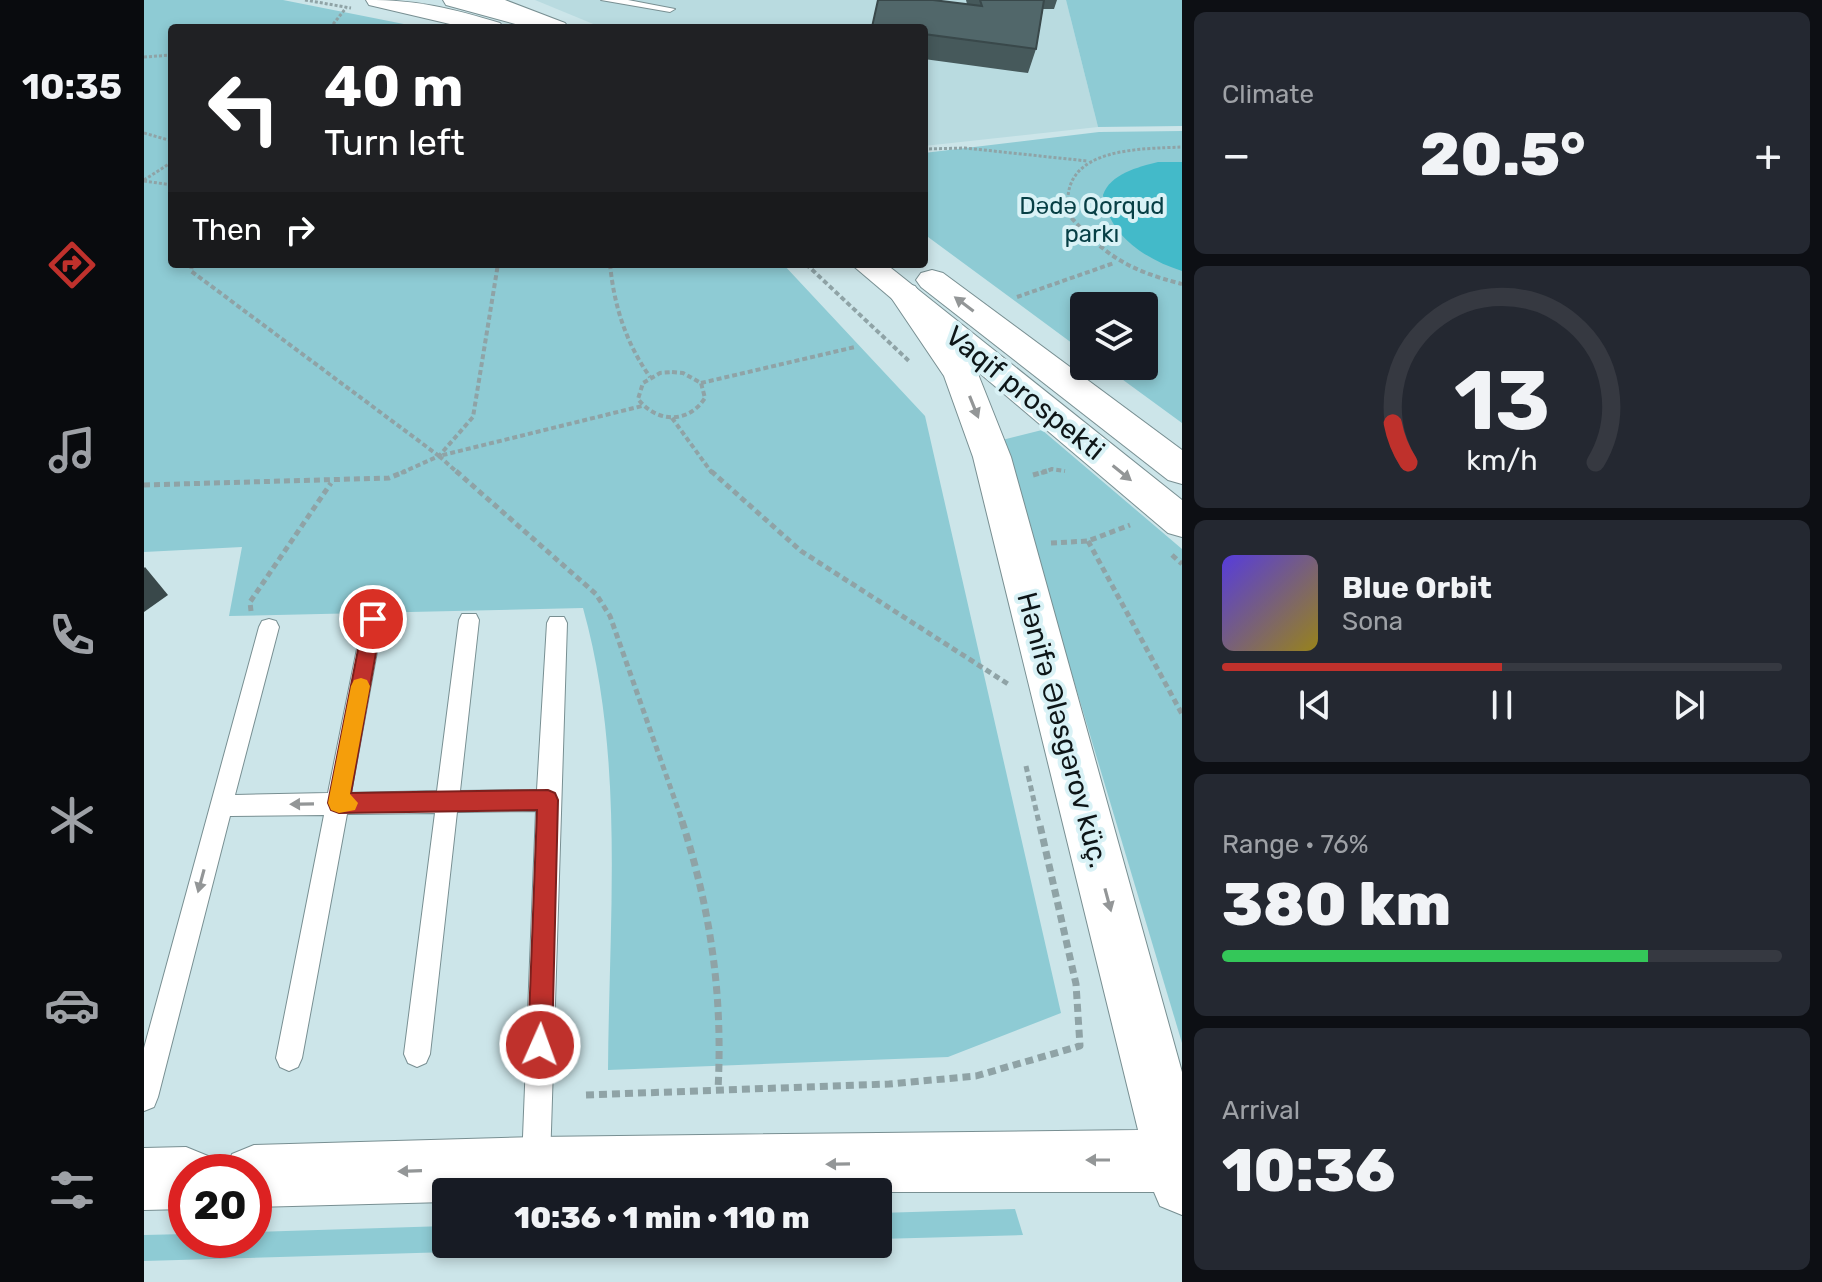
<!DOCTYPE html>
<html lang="en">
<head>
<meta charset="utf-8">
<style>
	:root { --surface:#171b24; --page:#242831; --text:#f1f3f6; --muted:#9ea1a6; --line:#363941; --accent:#bf312c }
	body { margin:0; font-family:Rubik,sans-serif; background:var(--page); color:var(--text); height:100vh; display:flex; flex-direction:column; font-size:30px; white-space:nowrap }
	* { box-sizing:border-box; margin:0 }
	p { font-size:26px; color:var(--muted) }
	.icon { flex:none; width:44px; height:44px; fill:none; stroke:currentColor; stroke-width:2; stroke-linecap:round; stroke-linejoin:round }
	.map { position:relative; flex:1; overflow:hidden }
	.sheet { display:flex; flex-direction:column; gap:12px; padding:12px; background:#0d0f14; width:640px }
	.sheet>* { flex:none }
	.top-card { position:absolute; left:24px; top:24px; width:760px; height:244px; border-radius:8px; box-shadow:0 4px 12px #0003; background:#202124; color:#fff; overflow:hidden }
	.controls { position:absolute; left:926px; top:292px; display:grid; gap:16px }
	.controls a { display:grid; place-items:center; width:88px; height:88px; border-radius:8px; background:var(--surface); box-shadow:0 4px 12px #0003; font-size:40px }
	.speed { position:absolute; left:24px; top:1154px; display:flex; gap:16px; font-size:40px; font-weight:700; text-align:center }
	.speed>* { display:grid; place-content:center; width:104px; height:104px; border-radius:50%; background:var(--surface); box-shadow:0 4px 12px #0003; line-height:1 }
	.speed .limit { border:12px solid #d22; background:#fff; color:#111 }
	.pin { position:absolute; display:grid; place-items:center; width:68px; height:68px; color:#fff; margin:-34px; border:4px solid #fff; border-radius:50%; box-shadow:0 2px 8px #0007 }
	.me { position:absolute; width:88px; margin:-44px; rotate:2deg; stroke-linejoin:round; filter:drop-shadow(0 0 6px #0008) }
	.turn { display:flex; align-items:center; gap:28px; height:168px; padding:0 24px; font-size:36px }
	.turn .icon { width:104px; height:104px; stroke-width:2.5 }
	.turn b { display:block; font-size:56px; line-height:68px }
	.then { display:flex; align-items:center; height:76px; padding:0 24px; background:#0003; gap:16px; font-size:30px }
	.big { font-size:60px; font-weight:800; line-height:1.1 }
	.sheet .tile { flex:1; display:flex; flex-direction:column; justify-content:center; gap:12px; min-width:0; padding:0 28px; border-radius:12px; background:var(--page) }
	.sheet .dial { align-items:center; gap:0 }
	.dial svg { height:208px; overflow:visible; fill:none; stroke:var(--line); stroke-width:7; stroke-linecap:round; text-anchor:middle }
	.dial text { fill:var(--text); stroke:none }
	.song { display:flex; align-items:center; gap:24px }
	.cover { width:96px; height:96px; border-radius:12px; background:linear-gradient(135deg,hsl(250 70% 55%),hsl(50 70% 35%)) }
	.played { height:8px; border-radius:4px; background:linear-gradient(90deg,var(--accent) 50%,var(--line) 50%) }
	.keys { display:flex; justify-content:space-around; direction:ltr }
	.heat { display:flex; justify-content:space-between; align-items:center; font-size:44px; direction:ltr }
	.charge { height:12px; border-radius:6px; background:linear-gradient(90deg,#34c759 76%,var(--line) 0) }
	.trip { position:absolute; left:288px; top:1178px; width:460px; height:80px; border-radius:8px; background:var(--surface); box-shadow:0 4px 12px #0003; font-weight:800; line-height:80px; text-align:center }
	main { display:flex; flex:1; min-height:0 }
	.dock { display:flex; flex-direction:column; width:144px; justify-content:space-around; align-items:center; background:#090b0e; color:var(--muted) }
	.dock .icon { width:56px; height:56px }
	.dock .current { color:var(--accent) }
	.dock b { font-size:36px; color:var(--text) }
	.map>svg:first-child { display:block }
	.built { fill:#b9dbe0 }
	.green { fill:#8ecbd4 }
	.water { fill:#43bac9 }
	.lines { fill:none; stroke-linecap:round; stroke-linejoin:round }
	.service-casing { stroke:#788f92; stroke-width:2 }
	.tertiary-casing { stroke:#788f92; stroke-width:2 }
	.secondary-casing { stroke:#788f92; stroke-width:2 }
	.primary-casing { stroke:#788f92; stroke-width:2 }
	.path-far3 { stroke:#8fa3a6; stroke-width:3; stroke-dasharray:3 2; stroke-linecap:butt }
	.path-far2 { stroke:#8fa3a6; stroke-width:4; stroke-dasharray:5 3; stroke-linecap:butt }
	.path-far1 { stroke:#8fa3a6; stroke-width:5; stroke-dasharray:6 4; stroke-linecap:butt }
	.path { stroke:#8fa3a6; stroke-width:7; stroke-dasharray:8 5; stroke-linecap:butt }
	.service { fill:#fff; fill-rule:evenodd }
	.tertiary { fill:#fff; fill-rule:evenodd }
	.secondary { fill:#fff; fill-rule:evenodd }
	.primary { fill:#fff; fill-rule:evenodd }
	.wall { fill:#46595b }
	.shaded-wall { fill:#39484a }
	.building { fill:#51676a; stroke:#39484a; stroke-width:2 }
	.oneway { fill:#939697 }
	.route { fill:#bf312c; stroke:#7c201d; stroke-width:2 }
	.slow { fill:#f59e0b }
	.labels { text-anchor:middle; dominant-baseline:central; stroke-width:8; stroke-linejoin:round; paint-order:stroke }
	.far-park-label { font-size:24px; fill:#073f45; stroke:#d9f2f6 }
	.street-label { font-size:28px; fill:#0e1618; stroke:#d9f2f6 }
</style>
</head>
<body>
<main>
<nav class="dock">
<b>10:35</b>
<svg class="icon current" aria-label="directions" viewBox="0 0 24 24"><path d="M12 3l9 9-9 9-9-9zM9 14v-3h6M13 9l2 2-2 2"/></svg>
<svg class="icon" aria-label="music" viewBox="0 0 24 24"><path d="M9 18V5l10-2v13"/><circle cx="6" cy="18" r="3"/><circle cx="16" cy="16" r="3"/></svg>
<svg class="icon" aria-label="phone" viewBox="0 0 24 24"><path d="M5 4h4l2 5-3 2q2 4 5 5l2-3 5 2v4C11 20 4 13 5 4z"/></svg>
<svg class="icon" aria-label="climate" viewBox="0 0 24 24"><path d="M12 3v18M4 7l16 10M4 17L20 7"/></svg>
<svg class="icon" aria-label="car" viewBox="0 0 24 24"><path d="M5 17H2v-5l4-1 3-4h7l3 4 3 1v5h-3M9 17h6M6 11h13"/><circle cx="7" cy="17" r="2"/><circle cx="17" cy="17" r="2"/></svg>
<svg class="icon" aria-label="filters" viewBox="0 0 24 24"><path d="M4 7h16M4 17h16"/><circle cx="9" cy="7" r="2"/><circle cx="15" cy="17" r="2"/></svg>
</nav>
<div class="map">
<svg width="1038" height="1282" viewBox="0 0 1038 1282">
	<rect width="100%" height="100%" fill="#cce5e9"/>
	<path class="built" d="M391,0h531l32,127 -174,19v-118h-321z"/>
	<g class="green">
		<path d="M0,0h139l141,28h-252v236h611l142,152 136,597 -113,44 -340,13c1,-153 17,-312 -25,-462l-354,8 13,-69 -98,5z"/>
		<path d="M922,0h116v126l-84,1z"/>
		<path d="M1038,131v292l-78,-57h40v-60h-60v46l-160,-118v-81l175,-21z"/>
		<path d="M898,430l140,119v494l-180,-603z"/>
		<path d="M871,1209l8,26 -145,4v-26z"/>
		<path d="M302,1226v18h276l-578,17v-26l42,-1v6h68v-8z"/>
	</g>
	<path class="water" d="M1014,162h24v109c-37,-12 -73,-35 -79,-76 7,-21 35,-28 55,-33z"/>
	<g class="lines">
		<defs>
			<g id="service">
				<path d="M457,0h27l47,9 -5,3z"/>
				<path d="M229,611l7,2 3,6 -32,174 86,-2 22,-171 3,-6h14l3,6 -19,171 77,-1 10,-167 3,-6h14l3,6 -17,539 -4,10 -10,4 -10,-4 -4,-10 14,-351 -79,1 -27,242 -4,9 -9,4 -9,-4 -4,-9 31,-241 -88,1 -45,244 -4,9 -9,4 -9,-4 -4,-9 48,-243 -94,1 -72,281 -4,10 -10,4v-63l115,-421 3,-6 7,-2 7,2 3,6 -44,168 93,-2 35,-174 3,-6z"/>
			</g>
			<g id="tertiary">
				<path d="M760,283l11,3 63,88 33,83 171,615v143l-22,-9 -6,-14h-708v10l-192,5v-35h-29l7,-18 22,-9 282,-8 602,-7 -165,-673 -29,-81 -56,-83 5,-7z"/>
				<path d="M42,1147l22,9 7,16h-29v37l-42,1v-62z"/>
			</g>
			<path id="secondary" d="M299,0h36l85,23 4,5h-38l-84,-23z"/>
			<g id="primary">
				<path d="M222,0c53,0 84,8 134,23l4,5h-37l-98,-23z"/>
				<path d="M330,0h31l60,23 4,5h-33l-59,-23z"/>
				<path d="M707,264h35l296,236v37l-14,-4z"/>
				<path d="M788,270l11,3 239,177v34l-14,-4 -247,-193 -5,-7 5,-7z"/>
			</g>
		</defs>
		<use href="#service" class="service-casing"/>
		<use href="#tertiary" class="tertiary-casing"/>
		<use href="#secondary" class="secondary-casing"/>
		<use href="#primary" class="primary-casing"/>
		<g class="path-far3">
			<path d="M161,0l46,8"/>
			<path d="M186,28l16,-20"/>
			<path d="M0,57l28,-2"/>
			<path d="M0,133l28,8"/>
			<path d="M780,149l41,-1 122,13"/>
			<path d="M0,180l28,-18"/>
			<path d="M0,181l28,4"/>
			<path d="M924,205c-4,-58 73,-56 114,-58"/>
		</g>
		<g class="path-far2">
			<path d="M923,203l1,11c37,42 60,56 114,70"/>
			<path d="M48,264l-1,7 248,185 203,-50"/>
			<path d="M466,264c4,42 16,79 40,113"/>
			<path d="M662,264l104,98"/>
			<path d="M873,297l97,-34"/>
			<path d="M528,372l11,1 18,10 4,15c-17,26 -48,25 -67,1l5,-16 17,-10z"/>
			<path d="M557,383l154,-36"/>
			<path d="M528,418l40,55"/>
			<path d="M295,456l19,17"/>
			<path d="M257,473l38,-17 34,-39 25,-153"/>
			<path d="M897,473l11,-4 13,2"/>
		</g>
		<g class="path-far1">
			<path d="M312,471l140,123 14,22 73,207"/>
			<path d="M567,471l90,80 207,133"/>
			<path d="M889,475l14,-4"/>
			<path d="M0,485l245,-7 17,-7"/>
			<path d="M944,541l94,173"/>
			<path d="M907,543l37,-2 42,-16"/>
			<path d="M1028,555l10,9"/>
			<path d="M107,611l-1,-9 81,-119"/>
			<path d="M882,766l13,57"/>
		</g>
		<g class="path">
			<path d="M538,821c29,91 41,174 36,269"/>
			<path d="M442,1095l303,-11 87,-8 104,-30 -4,-62 -37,-163"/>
		</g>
		<use href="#service" class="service"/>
		<use href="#tertiary" class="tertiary"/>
		<use href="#secondary" class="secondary"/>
		<use href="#primary" class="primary"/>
	</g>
	<path class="wall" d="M734,0l89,4 -1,-4h91l-3,9h-11l-7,40 -8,24 -104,-14v-31h-52z"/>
	<path class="shaded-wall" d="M1,567l23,28 -24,17v-44z"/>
	<path class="building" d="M734,0h55l49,6 -2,-6h64l-8,49 -112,-15v-6l-52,-1z"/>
	<defs><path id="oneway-solid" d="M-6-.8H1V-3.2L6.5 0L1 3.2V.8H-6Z" transform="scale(2)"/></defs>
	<g class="oneway">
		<use href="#oneway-solid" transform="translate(820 304) rotate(-143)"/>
		<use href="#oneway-solid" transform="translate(830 407) rotate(68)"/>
		<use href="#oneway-solid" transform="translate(978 473) rotate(39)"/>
		<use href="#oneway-solid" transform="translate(158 804) rotate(179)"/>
		<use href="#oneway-solid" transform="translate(57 881) rotate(105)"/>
		<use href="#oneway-solid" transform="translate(964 900) rotate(75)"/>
		<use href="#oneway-solid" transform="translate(954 1160) rotate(-180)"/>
		<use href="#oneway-solid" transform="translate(694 1164) rotate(179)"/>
		<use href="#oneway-solid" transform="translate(266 1171) rotate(178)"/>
	</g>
	<path class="route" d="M229,611l9,8 -31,174 197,-3 7,3 3,7 -6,245 -4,9 -8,3 -8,-3 -4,-9 9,-235 -198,3 -8,-3 -3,-7 36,-184z"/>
	<path class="slow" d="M217,678l6,2 3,6 -20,108 8,9 -3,7 -16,3 -8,-3 -3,-7 23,-117 3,-6z"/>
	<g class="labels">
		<g class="far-park-label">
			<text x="948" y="206">Dədə Qorqud<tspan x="948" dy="28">parkı</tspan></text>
		</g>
		<g class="street-label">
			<text transform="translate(881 393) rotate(39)">Vaqif prospekti</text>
			<text transform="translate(919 730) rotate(75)">Hənifə Ələsgərov küç.</text>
		</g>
	</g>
</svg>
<div class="controls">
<a><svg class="icon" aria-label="layers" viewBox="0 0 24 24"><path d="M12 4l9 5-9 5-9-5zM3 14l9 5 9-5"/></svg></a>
</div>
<div class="speed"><div class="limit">20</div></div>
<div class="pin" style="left:229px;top:619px;background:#d93025"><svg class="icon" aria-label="arrive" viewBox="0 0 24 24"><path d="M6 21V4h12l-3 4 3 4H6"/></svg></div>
<svg class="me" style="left:396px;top:1045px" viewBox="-20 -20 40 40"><circle r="17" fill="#bf312c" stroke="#fff" stroke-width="3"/><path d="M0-11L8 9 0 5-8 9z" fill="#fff"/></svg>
<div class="trip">10:36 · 1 min · 110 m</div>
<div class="top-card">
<div class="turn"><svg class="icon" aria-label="left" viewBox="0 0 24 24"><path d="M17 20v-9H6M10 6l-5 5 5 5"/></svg><div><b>40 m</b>Turn left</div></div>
<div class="then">Then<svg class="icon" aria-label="right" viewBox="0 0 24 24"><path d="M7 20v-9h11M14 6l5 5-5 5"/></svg></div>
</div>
</div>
<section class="sheet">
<div class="tile"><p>Climate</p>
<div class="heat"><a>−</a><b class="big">20.5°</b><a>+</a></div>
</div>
<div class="tile dial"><svg viewBox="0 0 100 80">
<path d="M14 69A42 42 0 1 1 86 69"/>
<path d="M14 69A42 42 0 0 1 8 54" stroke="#bf312c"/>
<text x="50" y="56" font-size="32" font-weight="700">13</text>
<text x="50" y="72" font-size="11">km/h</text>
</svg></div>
<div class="tile">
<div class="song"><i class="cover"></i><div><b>Blue Orbit</b><p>Sona</p></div></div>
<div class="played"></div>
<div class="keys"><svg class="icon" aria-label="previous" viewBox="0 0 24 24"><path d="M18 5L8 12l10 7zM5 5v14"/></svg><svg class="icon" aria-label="pause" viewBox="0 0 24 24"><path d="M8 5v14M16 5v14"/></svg><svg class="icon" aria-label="next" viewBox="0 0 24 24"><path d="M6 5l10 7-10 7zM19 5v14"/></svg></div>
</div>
<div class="tile"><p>Range · 76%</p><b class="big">380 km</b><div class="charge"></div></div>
<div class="tile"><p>Arrival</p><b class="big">10:36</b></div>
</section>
</main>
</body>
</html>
